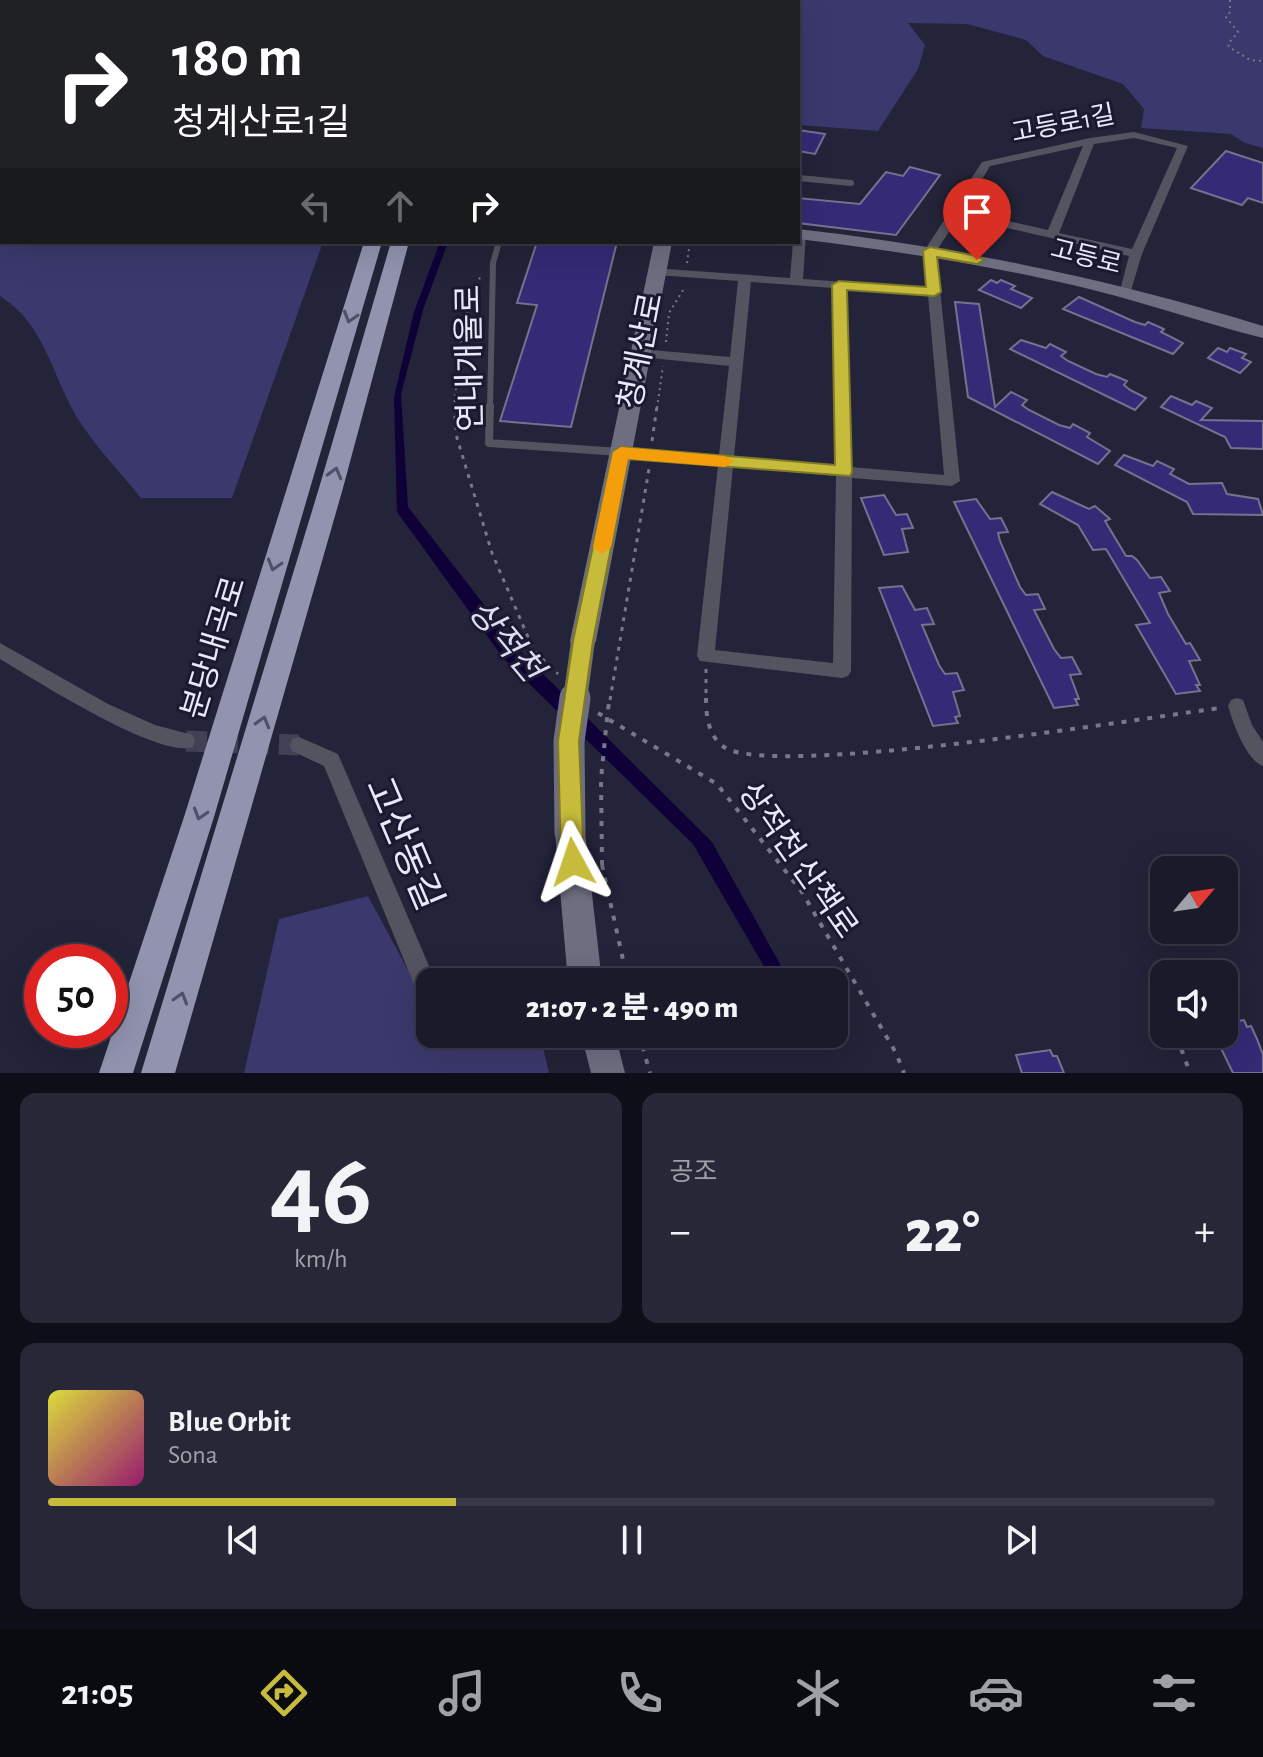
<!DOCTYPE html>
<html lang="ko">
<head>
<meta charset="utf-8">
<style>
	:root { --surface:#1a1a2b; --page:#272737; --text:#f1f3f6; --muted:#9fa1a9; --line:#383847; --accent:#c7bb3b }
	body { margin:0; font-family:"Alegreya Sans","Noto Sans KR",sans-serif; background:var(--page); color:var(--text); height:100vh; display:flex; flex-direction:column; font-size:30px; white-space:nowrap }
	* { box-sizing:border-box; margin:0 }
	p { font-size:26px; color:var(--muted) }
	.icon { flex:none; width:44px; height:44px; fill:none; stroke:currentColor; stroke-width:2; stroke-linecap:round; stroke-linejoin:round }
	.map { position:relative; height:1073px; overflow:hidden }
	.details { display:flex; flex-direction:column; gap:20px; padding:20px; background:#0e0e18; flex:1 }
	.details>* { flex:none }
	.hud { position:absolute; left:0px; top:0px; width:800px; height:244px; box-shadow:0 8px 32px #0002,0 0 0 2px var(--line); background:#202124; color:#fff; overflow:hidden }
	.needle { width:52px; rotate:61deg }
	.buttons { position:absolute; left:1150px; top:856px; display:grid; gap:16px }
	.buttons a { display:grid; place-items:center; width:88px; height:88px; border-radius:16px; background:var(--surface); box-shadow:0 8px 32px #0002,0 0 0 2px var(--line); font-size:40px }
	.speed { position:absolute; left:24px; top:944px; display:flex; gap:16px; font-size:40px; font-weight:700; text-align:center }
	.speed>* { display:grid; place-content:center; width:104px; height:104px; border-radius:50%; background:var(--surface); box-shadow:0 8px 32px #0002,0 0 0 2px var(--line); line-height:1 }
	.speed .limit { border:12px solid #d22; background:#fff; color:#111 }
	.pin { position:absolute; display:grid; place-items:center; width:68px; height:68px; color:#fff; margin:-82px -34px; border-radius:50% 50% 50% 0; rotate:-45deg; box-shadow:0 0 8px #0007 }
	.pin .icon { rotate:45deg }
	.me { position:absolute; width:88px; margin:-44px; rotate:355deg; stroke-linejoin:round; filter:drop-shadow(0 0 6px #0008) }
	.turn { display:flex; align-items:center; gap:28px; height:168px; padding:0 40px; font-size:36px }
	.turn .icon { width:104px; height:104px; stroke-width:2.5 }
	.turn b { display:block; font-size:56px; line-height:68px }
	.lanes { display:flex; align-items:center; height:76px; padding:0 40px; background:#0003; justify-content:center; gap:40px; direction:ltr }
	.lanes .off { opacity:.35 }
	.big { font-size:60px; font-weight:800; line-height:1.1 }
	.details .widget { flex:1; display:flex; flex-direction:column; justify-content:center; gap:12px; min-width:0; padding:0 28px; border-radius:16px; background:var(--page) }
	.details .dial { align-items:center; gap:0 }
	.dial b { font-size:104px; line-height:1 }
	.song { display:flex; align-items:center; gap:24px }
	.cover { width:96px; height:96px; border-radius:12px; background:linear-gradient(135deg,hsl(60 70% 55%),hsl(320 70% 35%)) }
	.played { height:8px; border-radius:4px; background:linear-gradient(90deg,var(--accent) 35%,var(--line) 35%) }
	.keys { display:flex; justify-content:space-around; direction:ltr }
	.heat { display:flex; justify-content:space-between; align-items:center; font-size:44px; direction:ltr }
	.details .tiles { flex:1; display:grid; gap:20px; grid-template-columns:1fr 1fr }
	.widget:last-child { grid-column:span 2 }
	.trip { position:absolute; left:416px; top:968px; width:432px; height:80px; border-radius:16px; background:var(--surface); box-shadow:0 8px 32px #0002,0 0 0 2px var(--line); font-weight:800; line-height:80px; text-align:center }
	.dock { display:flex; height:128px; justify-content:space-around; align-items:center; background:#0a0a11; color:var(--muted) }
	.dock .icon { width:56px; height:56px }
	.dock .selected { color:var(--accent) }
	.dock b { font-size:36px; color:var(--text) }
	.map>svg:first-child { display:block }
	.green { fill:#3b386d }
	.water { fill:#0f0038 }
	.building { fill:#342a76; stroke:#72738e; stroke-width:2 }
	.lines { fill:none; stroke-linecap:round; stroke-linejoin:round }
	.street-tunnel { stroke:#414156; stroke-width:21; stroke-dasharray:21 10; stroke-linecap:butt }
	.path-far2 { stroke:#78788b; stroke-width:2; stroke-dasharray:2 4; stroke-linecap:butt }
	.path-far1 { stroke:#78788b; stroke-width:3; stroke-dasharray:4 6; stroke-linecap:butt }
	.path { stroke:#78788b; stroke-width:4; stroke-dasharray:5 8; stroke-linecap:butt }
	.lane-far2 { stroke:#535460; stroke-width:5 }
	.lane-far1 { stroke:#535460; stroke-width:6 }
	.lane { stroke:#535460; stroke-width:8 }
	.street { fill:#535460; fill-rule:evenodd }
	.secondary { fill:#6d6e80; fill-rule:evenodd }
	.highway { fill:#9293af; fill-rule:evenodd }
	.path-bridge { stroke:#78788b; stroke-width:4; stroke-dasharray:5 8; stroke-linecap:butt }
	.secondary-bridge-far1 { stroke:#6d6e80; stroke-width:24 }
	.secondary-bridge { stroke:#6d6e80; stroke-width:31 }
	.oneway { stroke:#505069 }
	.route { fill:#c7bb3b; stroke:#817a26; stroke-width:2 }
	.slow { fill:#f59e0b }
	.labels { text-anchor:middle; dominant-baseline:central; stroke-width:6; stroke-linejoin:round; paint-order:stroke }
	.far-street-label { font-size:26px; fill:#e8e8f8; stroke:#1a192f }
	.street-label { font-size:32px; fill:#e8e8f8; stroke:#1a192f }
	.water-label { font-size:34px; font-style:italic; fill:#dcddf4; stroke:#1a192f }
	.near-street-label { font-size:38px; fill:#e8e8f8; stroke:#1a192f }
</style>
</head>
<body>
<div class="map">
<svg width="1263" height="1073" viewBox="0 0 1263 1073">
	<rect width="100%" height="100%" fill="#232339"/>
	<g class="green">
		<path d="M0,0h546l-544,2 -2,68z"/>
		<path d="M800,0h463v148l-18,-5 -14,-9 -90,-6 3,-19 -21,-25 -80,-28 -17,-16 -59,-16 -59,-1 17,22 -7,24 -40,62 -80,-6v-123h-11z"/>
		<path d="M0,194l2,48h321l-91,256h-91c-19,-24 -42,-47 -59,-73 -30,-44 -34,-99 -82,-129z"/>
		<path d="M368,896l54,100 8,7v31h38l75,13 6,26h-305l35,-154z"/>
	</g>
	<path class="water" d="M440,242h8l-25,68 -22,84 7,113 112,144 192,191 78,140h-17l-80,-138 -189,-185 -107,-147 -3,-115 20,-85z"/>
	<g class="building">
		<path d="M798,130l27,4 -10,20 -17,-3z"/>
		<path d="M1226,151l37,12v40l-15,-5 -6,7 -51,-17z"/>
		<path d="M910,167l30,8 -44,60 -98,-12v-25l62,6 26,-32 17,4z"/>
		<path d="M537,242h80l-46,185 -71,-6 37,-116 -20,-2z"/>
		<path d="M991,280l6,3 4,-3 14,6 -4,3 21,9 -11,10 -42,-18z"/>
		<path d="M1079,297l56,25 10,3 3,-3 16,7 -3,3 22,11 -10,11 -110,-45z"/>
		<path d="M955,302l24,2 16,103 16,-15 16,8 -5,5 7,5 30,15 11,3 3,-4 17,9 -3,4 23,14 -12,13 -130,-67z"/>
		<path d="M1021,340l25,8 4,-4 16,8 -5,4 7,5 28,13 11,3 3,-3 17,7 -3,4 6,5 16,8 -11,12 -125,-61z"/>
		<path d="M1218,348l9,4 3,-4 16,6 -4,4 9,4 -11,11 -32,-15z"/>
		<path d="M1171,396l21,9 4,-4 16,7 -11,12 62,1v28l-32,-1 -6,-11 -64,-30z"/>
		<path d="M1124,455l29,11 4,-5 17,8 -4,5 19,10 33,-1 5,11 31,5 5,16 -70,-1 -6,-12 -72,-37z"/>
		<path d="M1052,492l37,17 6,-3 15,13 -5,2 21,35h6l5,4 13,18 11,-1 9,14 -11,2 9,21 18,30 4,-1 10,17 -11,1 11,24h-4l4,6 -24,3 -40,-69 14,-2 -44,-74 -13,1 -15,-25 -38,-21z"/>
		<path d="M884,495l12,20 11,-1 6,14 -11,1 6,23 -24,3 -23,-57z"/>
		<path d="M976,499l14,20 11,-1 7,14 -10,1 2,8 20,46 6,8 12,-1 7,15 -11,1 20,39 7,9 11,-1 9,17 -11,1 9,24h-4l3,6 -24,3 -100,-206z"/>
		<path d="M902,586l13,24 12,-2 7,16 -12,1 17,40 6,9 12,-1 7,17 -11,2 7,24 -5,1 3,6 -25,3 -54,-138z"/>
		<path d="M1244,1020l3,7 4,-1 6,13 6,16v18h-30l-19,-39h10v-11z"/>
		<path d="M1050,1050l3,6h4l7,17h-42l-6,-18z"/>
	</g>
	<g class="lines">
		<path class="street-tunnel" d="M186,741l113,4"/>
		<g class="path-far2">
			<path d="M1230,0v12l-4,5 12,15 -10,12 1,3 21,13 13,1"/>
			<path d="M687,263l3,-21"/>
			<path d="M666,342l3,-29 16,-26"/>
			<path d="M454,408l8,-81 18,-50"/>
			<path d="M657,408l6,-42"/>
		</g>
		<g class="path-far1">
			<path d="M454,406l3,32 35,115 42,98 24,23"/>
			<path d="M652,441l5,-35"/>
			<path d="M706,669v31"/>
			<path d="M610,700l39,-231"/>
		</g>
		<g class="path">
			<path d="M706,698c0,17 2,38 18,49 46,32 420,-29 496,-39"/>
			<path d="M608,709l2,-11"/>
			<path d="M598,713l119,71 85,108 94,161 8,20"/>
			<path d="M602,865l26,117"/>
			<path d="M639,1034l11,39"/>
			<path d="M1177,1037l13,36"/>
		</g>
		<path class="lane-far2" d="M798,178l16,1"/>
		<g class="lane-far1">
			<path d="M798,178l53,5"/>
			<path d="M490,408l3,-145 6,-21"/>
		</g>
		<path class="lane" d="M490,406l-1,37 131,9"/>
		<g class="street">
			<path d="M1134,132l54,14 -46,108 -13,43h-8l-2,-3 10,-38 -170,-39 -23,34 24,230 -8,5 -100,-8 -1,193 -3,5 -6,2 -142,-17 -3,-5 21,-190 -97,-9 -7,-5 7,-5 98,8 10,-89 -88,-9 -7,-4 7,-4 89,8 8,-76 -81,-6 -4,-1v-6l137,10 3,-36h5l2,-11 6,4 -3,44 124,9 -3,-37 58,-89 108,-24zM1134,138l43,10 -45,101 -73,-16 35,-89zM1083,146l-35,84 -85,-19 27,-45zM751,282l82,6 3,178 -102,-9zM845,289l83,6 16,180 -93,-8zM733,467l103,9 -3,187 -118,-13z"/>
			<path d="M0,643l108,61 47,21 38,10 2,6 -2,6c-35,12 -159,-68 -193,-88z"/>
			<path d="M1237,698l6,2 9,25 11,17v24c-17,-6 -30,-43 -35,-60l3,-6z"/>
			<path d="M299,737l39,17 94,219 7,9h-9v15l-14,-8 -92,-223 -32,-15 -2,-6 2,-6z"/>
		</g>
		<g class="secondary">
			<rect x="703" y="0" width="14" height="2"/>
			<path d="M798,229c158,18 313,50 465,97v12c-57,-14 -113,-34 -170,-48 -97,-24 -196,-39 -295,-51z"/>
			<path d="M654,242h18l-76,399 -4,7 -9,4 -9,-4 -4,-7z"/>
			<path d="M570,818l11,4 4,10 17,150h-34l-13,-150 4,-10z"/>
			<path d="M581,1034h34l10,39h-34z"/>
		</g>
		<g class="highway">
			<path d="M434,0h14l-15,2z"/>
			<path d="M452,0h14l-15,2z"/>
			<path d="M637,0h19l-21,2z"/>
			<path d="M729,0h19l-21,2z"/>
			<path d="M2,106v10l-2,1v-10z"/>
			<rect x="0" y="147" width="2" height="10"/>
			<path d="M2,165v10l-2,1v-10z"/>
			<path d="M364,242h18l-168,575 -81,256h-34l85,-256z"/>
			<path d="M391,242h18l-66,246 -168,585h-34l178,-585z"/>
		</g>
		<path class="path-bridge" d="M602,865l-1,-86 7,-70"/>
		<path class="secondary-bridge-far1" d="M575,700l8,-59"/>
		<path class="secondary-bridge" d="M570,832l-1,-91 6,-43"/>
	</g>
	<defs><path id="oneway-chevron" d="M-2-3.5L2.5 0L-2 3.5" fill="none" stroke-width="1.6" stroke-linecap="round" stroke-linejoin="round" transform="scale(2)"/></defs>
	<g class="oneway">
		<use href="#oneway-chevron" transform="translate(350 317) rotate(107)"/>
		<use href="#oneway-chevron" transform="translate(335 473) rotate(-75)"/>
		<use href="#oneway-chevron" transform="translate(274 565) rotate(107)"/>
		<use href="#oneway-chevron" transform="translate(263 722) rotate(-74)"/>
		<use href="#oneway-chevron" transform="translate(200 814) rotate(107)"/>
		<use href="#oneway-chevron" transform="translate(181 998) rotate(-73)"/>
	</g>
	<path class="route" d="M930,247l47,9 7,4 -7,4 -40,-7 4,35 -7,4 -87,-6 5,182 -2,4 -222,-17 -35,182 -14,100 5,121 -3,8 -8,3 -8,-3 -4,-8 -3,-121 15,-100 40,-189 8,-5 214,18 -3,-180 7,-4 87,6 -3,-36z"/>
	<path class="slow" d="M621,447l104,9 9,5 -9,6 -97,-8 -17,88 -9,7 -9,-7 20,-95z"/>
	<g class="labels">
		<g class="far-street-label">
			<text transform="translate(1063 124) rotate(-11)">고등로1길</text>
			<text transform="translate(1086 257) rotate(14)">고등로</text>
		</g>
		<g class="street-label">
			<text transform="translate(641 351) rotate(-79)">청계산로</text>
			<text transform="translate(470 358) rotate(-91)">연내개울로</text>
			<text transform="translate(214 648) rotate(-73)">분당내곡로</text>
			<text transform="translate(798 860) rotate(55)">상적천 산책로</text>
		</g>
		<g class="water-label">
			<text transform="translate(505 641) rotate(50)">상적천</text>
		</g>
		<g class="near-street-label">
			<text transform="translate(403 844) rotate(67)">고산동길</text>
		</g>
	</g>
</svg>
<div class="buttons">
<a><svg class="needle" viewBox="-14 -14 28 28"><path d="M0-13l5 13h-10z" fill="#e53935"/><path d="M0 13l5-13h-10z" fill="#9fa1a9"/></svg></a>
<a><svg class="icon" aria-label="sound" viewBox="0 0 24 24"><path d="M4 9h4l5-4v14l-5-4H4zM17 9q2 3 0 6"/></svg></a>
</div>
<div class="speed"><div class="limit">50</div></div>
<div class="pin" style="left:977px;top:260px;background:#d93025"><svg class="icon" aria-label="arrive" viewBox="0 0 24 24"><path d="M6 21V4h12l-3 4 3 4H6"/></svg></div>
<svg class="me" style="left:573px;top:862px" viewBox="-20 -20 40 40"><path d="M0-17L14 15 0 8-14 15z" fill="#c7bb3b" stroke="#fff" stroke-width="4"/></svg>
<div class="trip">21:07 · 2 분 · 490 m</div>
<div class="hud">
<div class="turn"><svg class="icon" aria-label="right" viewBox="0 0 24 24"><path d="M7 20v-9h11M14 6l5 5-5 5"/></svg><div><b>180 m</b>청계산로1길</div></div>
<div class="lanes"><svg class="icon off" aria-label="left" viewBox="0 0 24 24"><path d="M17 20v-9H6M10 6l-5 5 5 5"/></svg><svg class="icon off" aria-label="ahead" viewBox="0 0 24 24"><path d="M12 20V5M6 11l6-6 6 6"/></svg><svg class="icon" aria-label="right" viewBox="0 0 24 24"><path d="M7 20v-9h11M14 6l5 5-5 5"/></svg></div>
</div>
</div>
<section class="details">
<div class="tiles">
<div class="widget dial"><b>46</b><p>km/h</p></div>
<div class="widget"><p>공조</p>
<div class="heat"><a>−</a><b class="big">22°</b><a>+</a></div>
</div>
<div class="widget">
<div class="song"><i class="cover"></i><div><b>Blue Orbit</b><p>Sona</p></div></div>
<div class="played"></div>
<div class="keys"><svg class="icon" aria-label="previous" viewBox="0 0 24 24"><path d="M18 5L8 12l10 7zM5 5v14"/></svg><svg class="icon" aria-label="pause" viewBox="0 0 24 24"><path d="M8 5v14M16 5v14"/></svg><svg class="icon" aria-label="next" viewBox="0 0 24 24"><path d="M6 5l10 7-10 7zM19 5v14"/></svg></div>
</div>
</div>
</section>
<nav class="dock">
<b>21:05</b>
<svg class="icon selected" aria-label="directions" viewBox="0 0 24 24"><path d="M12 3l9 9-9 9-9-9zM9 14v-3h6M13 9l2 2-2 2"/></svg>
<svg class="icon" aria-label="music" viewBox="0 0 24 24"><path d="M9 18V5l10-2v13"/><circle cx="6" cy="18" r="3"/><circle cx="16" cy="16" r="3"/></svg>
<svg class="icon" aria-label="phone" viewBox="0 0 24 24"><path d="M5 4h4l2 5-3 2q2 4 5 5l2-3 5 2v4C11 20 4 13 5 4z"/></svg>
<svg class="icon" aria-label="climate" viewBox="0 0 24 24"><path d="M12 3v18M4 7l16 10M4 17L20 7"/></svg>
<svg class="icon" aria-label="car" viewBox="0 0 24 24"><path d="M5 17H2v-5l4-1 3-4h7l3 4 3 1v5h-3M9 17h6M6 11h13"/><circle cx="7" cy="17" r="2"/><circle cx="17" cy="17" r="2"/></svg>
<svg class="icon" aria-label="filters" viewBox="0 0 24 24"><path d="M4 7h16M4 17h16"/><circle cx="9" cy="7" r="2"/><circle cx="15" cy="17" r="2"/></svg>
</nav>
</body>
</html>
